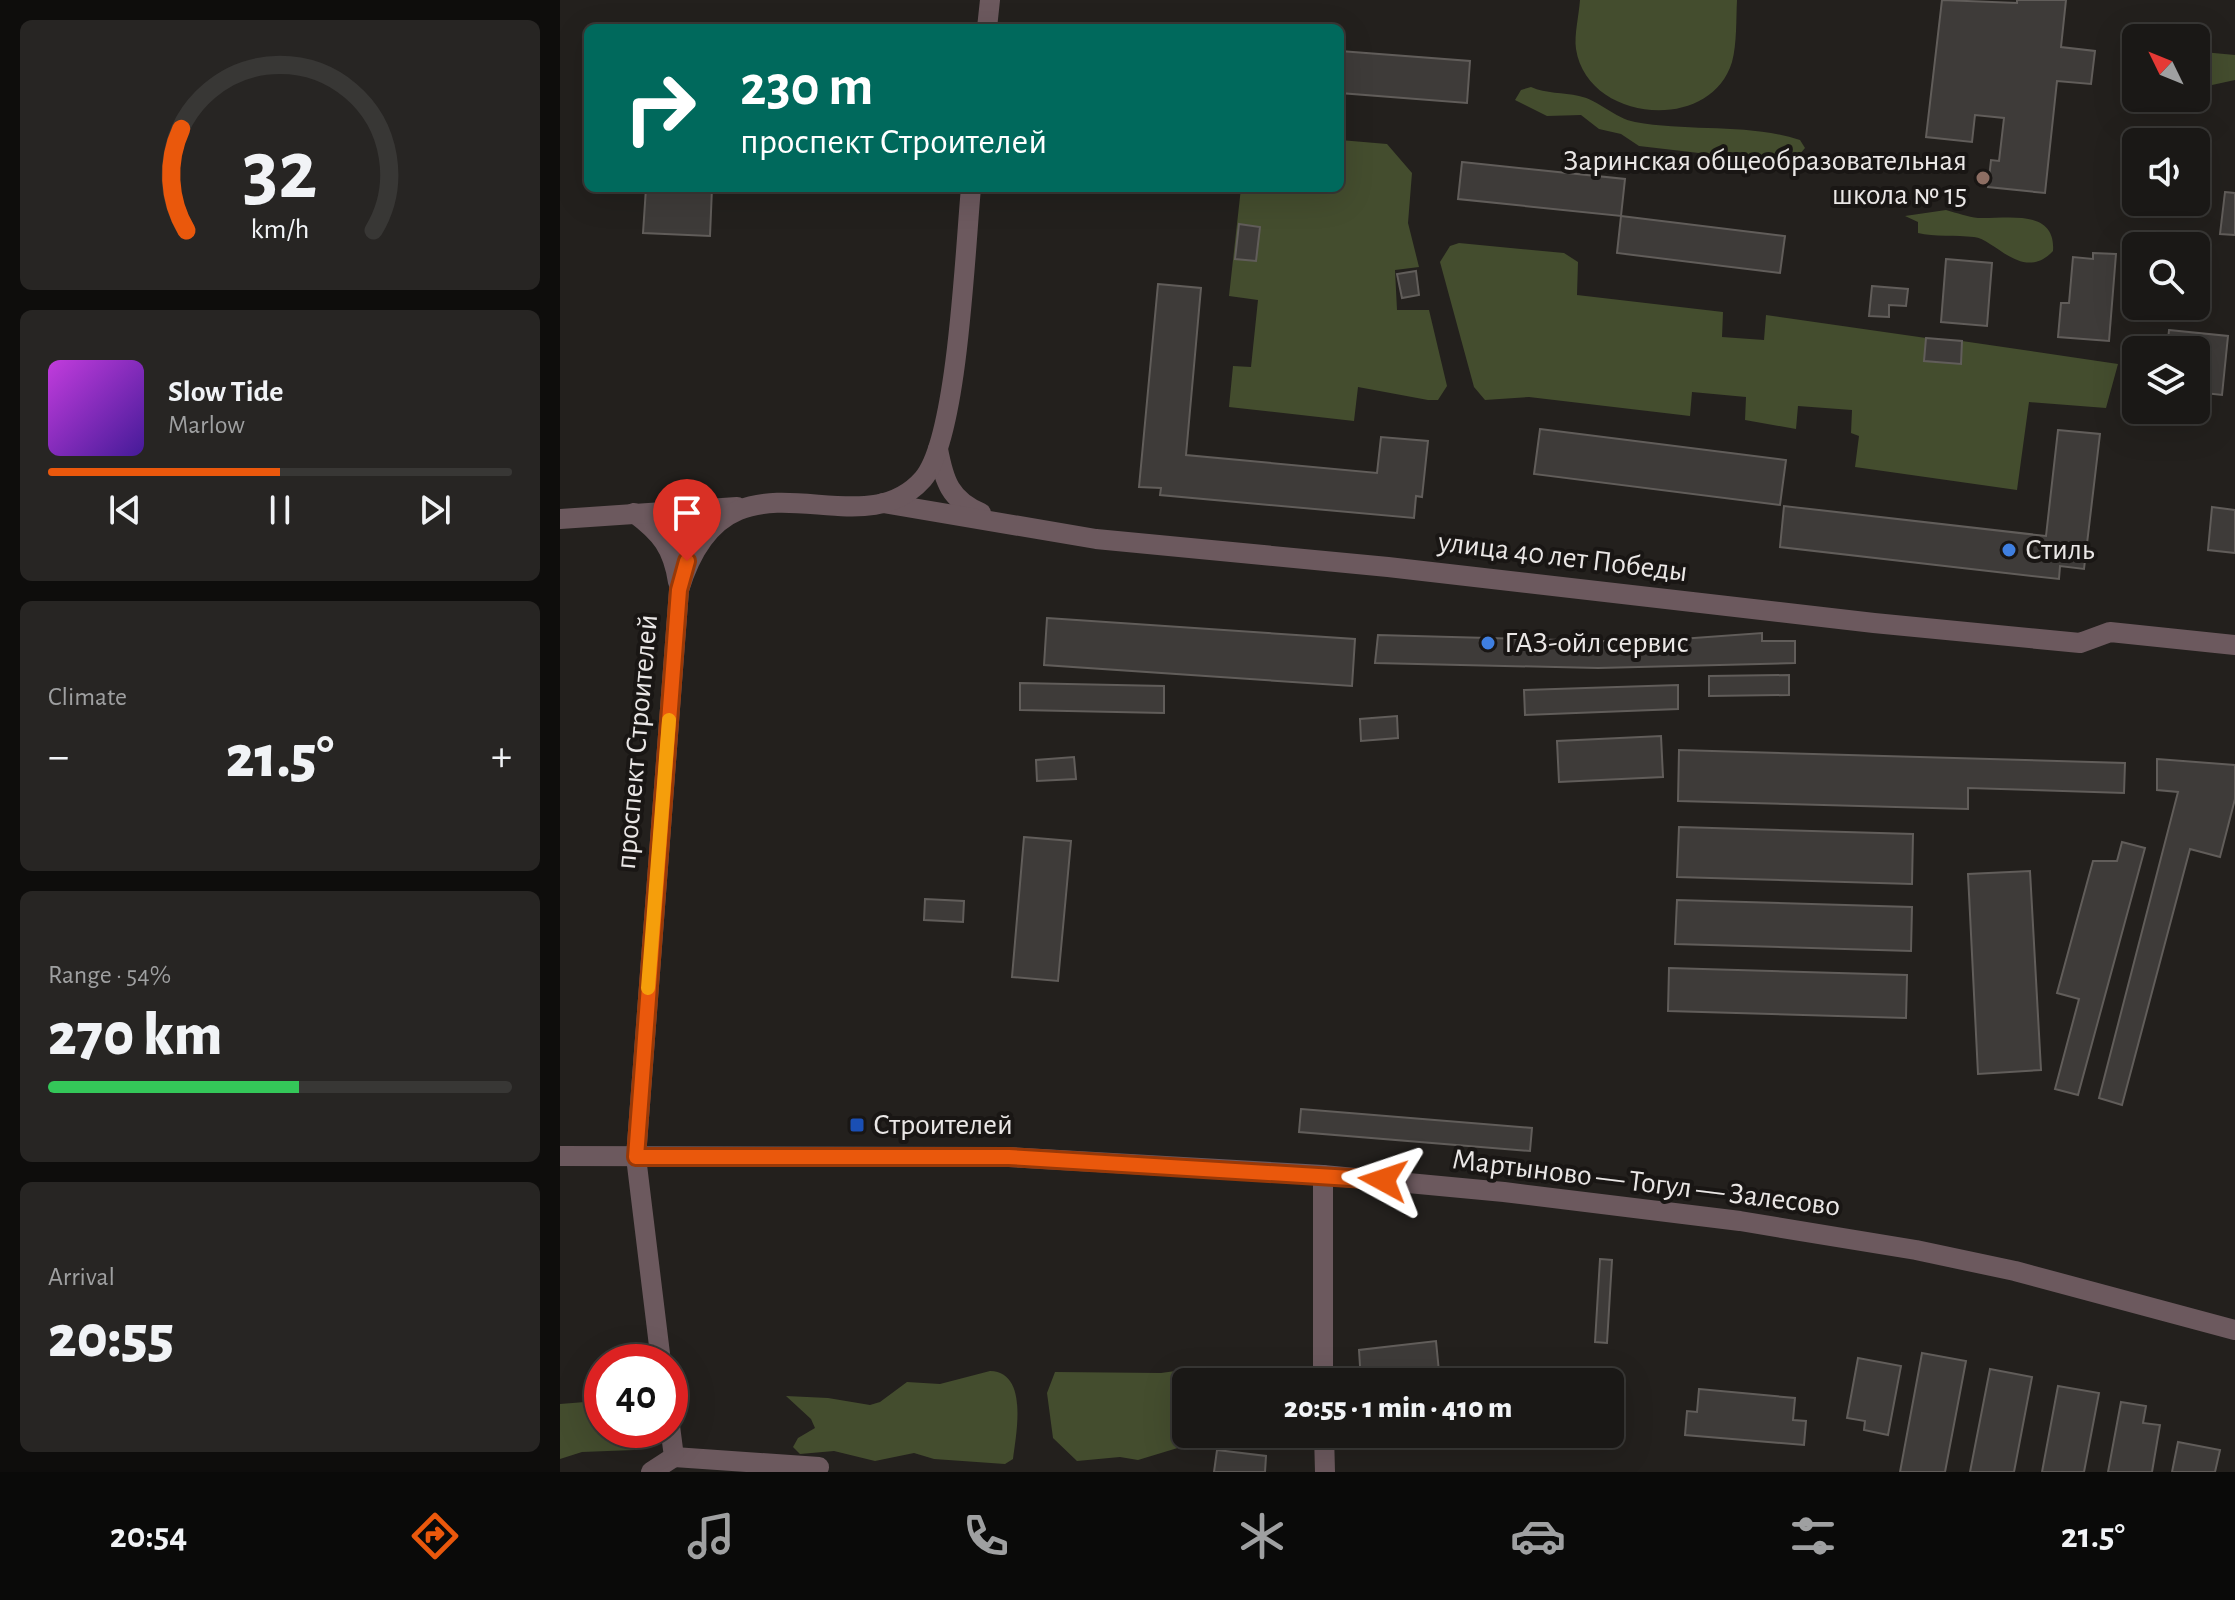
<!DOCTYPE html>
<html lang="en">
<head>
<meta charset="utf-8">
<style>
	:root { --surface:#1a1816; --page:#272523; --text:#f1f3f6; --muted:#9fa0a1; --line:#383735; --accent:#ea580c }
	body { margin:0; font-family:"Alegreya Sans",sans-serif; background:var(--page); color:var(--text); height:100vh; display:flex; flex-direction:column; font-size:30px; white-space:nowrap }
	* { box-sizing:border-box; margin:0 }
	p { font-size:26px; color:var(--muted) }
	.icon { flex:none; width:44px; height:44px; fill:none; stroke:currentColor; stroke-width:2; stroke-linecap:round; stroke-linejoin:round }
	.map { position:relative; flex:1; overflow:hidden }
	.sheet { display:flex; flex-direction:column; gap:20px; padding:20px; background:#0e0d0c; width:560px }
	.sheet>* { flex:none }
	.top-card { position:absolute; left:24px; top:24px; width:760px; height:168px; border-radius:12px; box-shadow:0 8px 32px #0002,0 0 0 2px var(--line); background:#00695c; color:#fff; overflow:hidden }
	.needle { width:52px; rotate:313deg }
	.controls { position:absolute; left:1562px; top:24px; display:grid; gap:16px }
	.controls a { display:grid; place-items:center; width:88px; height:88px; border-radius:12px; background:var(--surface); box-shadow:0 8px 32px #0002,0 0 0 2px var(--line); font-size:40px }
	.speed { position:absolute; left:24px; top:1344px; display:flex; gap:16px; font-size:40px; font-weight:700; text-align:center }
	.speed>* { display:grid; place-content:center; width:104px; height:104px; border-radius:50%; background:var(--surface); box-shadow:0 8px 32px #0002,0 0 0 2px var(--line); line-height:1 }
	.speed .limit { border:12px solid #d22; background:#fff; color:#111 }
	.pin { position:absolute; display:grid; place-items:center; width:68px; height:68px; color:#fff; margin:-82px -34px; border-radius:50% 50% 50% 0; rotate:-45deg; box-shadow:0 0 8px #0007 }
	.pin .icon { rotate:45deg }
	.me { position:absolute; width:88px; margin:-44px; rotate:275deg; stroke-linejoin:round; filter:drop-shadow(0 0 6px #0008) }
	.turn { display:flex; align-items:center; gap:28px; height:168px; padding:0 24px; font-size:36px }
	.turn .icon { width:104px; height:104px; stroke-width:2.5 }
	.turn b { display:block; font-size:56px; line-height:68px }
	.big { font-size:60px; font-weight:800; line-height:1.1 }
	.sheet .tile { flex:1; display:flex; flex-direction:column; justify-content:center; gap:12px; min-width:0; padding:0 28px; border-radius:12px; background:var(--page) }
	.sheet .dial { align-items:center; gap:0 }
	.dial svg { height:208px; overflow:visible; fill:none; stroke:var(--line); stroke-width:7; stroke-linecap:round; text-anchor:middle }
	.dial text { fill:var(--text); stroke:none }
	.song { display:flex; align-items:center; gap:24px }
	.cover { width:96px; height:96px; border-radius:12px; background:linear-gradient(135deg,hsl(290 70% 55%),hsl(260 70% 35%)) }
	.played { height:8px; border-radius:4px; background:linear-gradient(90deg,var(--accent) 50%,var(--line) 50%) }
	.keys { display:flex; justify-content:space-around; direction:ltr }
	.heat { display:flex; justify-content:space-between; align-items:center; font-size:44px; direction:ltr }
	.charge { height:12px; border-radius:6px; background:linear-gradient(90deg,#34c759 54%,var(--line) 0) }
	.trip { position:absolute; left:612px; top:1368px; width:452px; height:80px; border-radius:12px; background:var(--surface); box-shadow:0 8px 32px #0002,0 0 0 2px var(--line); font-weight:800; line-height:80px; text-align:center }
	.dock { display:flex; height:128px; justify-content:space-around; align-items:center; background:#0a0a09; color:var(--muted) }
	.dock .icon { width:56px; height:56px }
	.dock .on { color:var(--accent) }
	.dock b { font-size:36px; color:var(--text) }
	main { display:flex; flex:1; min-height:0 }
	.map>svg:first-child { display:block }
	.green { fill:#444d2e }
	.building { fill:#3e3b39; stroke:#615d5a; stroke-width:2 }
	.lines { fill:none; stroke-linecap:round; stroke-linejoin:round }
	.minor { stroke:#6c595e; stroke-width:20 }
	.route-casing { stroke:#983908; stroke-width:20 }
	.route { stroke:#ea580c; stroke-width:14 }
	.slow { stroke:#f59e0b; stroke-width:14 }
	.education-dot { fill:#8d6e63; stroke:#191614; stroke-width:3 }
	.shop-dot { fill:#3f7fe0; stroke:#191614; stroke-width:3 }
	.transit-dot { fill:#1a4fb4; stroke:#191614; stroke-width:3 }
	.labels { text-anchor:middle; dominant-baseline:central; stroke-width:8; stroke-linejoin:round; paint-order:stroke }
	.poi-label { font-size:30px; fill:#eae7e6; stroke:#191614; text-anchor:start }
	.street-label { font-size:30px; fill:#eae7e6; stroke:#191614 }
</style>
</head>
<body>
<main>
<section class="sheet">
<div class="tile dial"><svg viewBox="0 0 100 80">
<path d="M14 69A42 42 0 1 1 86 69"/>
<path d="M14 69A42 42 0 0 1 12 30" stroke="#ea580c"/>
<text x="50" y="56" font-size="32" font-weight="700">32</text>
<text x="50" y="72" font-size="11">km/h</text>
</svg></div>
<div class="tile">
<div class="song"><i class="cover"></i><div><b>Slow Tide</b><p>Marlow</p></div></div>
<div class="played"></div>
<div class="keys"><svg class="icon" aria-label="previous" viewBox="0 0 24 24"><path d="M18 5L8 12l10 7zM5 5v14"/></svg><svg class="icon" aria-label="pause" viewBox="0 0 24 24"><path d="M8 5v14M16 5v14"/></svg><svg class="icon" aria-label="next" viewBox="0 0 24 24"><path d="M6 5l10 7-10 7zM19 5v14"/></svg></div>
</div>
<div class="tile"><p>Climate</p>
<div class="heat"><a>−</a><b class="big">21.5°</b><a>+</a></div>
</div>
<div class="tile"><p>Range · 54%</p><b class="big">270 km</b><div class="charge"></div></div>
<div class="tile"><p>Arrival</p><b class="big">20:55</b></div>
</section>
<div class="map">
<svg width="1675" height="1472" viewBox="0 0 1675 1472">
	<rect width="100%" height="100%" fill="#23201d"/>
	<g class="green">
		<path d="M1020,0h157c-1,19 0,43 -5,62 -22,72 -145,60 -156,-13 -2,-14 3,-34 4,-49z"/>
		<path d="M1643,52l32,3v25l-23,5 -11,17 -10,3 -5,-7h10v-43z"/>
		<path d="M971,87c15,7 32,5 48,9 20,4 35,22 56,26 55,10 112,1 165,18l5,8 -13,15 -12,-2 -56,6 -25,-14 -60,-7 -18,-12 -22,-5 -18,-14 -34,1 -32,-16 6,-10z"/>
		<path d="M780,140l47,4 25,29 -4,50 11,44 -24,3 2,40h32l18,76 -9,14h-10l-70,-13 -4,34 -125,-14 4,-41 18,1 7,-67 -29,-4 12,-108h99z"/>
		<path d="M1386,210c11,3 22,7 32,8 29,1 78,-10 75,33 -30,32 -58,-12 -79,-14 -18,-2 -40,0 -56,-4v-11l-13,-6z"/>
		<path d="M899,243l105,10 14,9 -1,33 146,17 -1,25 42,3 2,-25 160,23 34,26 2,-23 156,23 -12,44 -77,-6 -12,88 -162,-23 4,-31 -8,-3 1,-23 -54,-4 -2,23 -51,-9 1,-23 -54,-5 -2,24 -161,-19 -44,3 -11,-13 -34,-125 10,-16z"/>
		<path d="M637,1368l12,1 13,13h-36v52l79,1 -9,4 -52,1 -66,20 -18,-3 -43,4 -24,-23 -6,-45 8,-21 106,1z"/>
		<path d="M430,1371c39,1 26,63 23,88l-8,5 -71,-5 -20,-6 -39,8 -41,-10 -34,3 -7,-7 5,-9 17,-10 -4,-9 -25,-23 42,2 42,7 10,-3 27,-20 33,2z"/>
		<path d="M25,1402l17,4v24h26l7,9 -1,11 -52,2 -22,7v-55z"/>
	</g>
	<g class="building">
		<path d="M1382,0l75,3v-3h49l-5,47 34,4 -4,33 -34,-3 -12,112 -57,-6 3,-27 8,1 5,-43 -29,-3 -3,27 -46,-5z"/>
		<path d="M780,51l130,10 -3,42 -127,-10z"/>
		<path d="M902,162l163,17 -4,37 -163,-17z"/>
		<path d="M86,188h66l-2,48 -67,-3z"/>
		<path d="M1665,192l10,1v42l-15,-1z"/>
		<path d="M1061,216l164,20 -5,37 -163,-20z"/>
		<path d="M679,224l21,3 -4,34 -21,-2z"/>
		<path d="M1533,253l23,1 -7,87 -51,-4 3,-34h8l4,-46 20,2z"/>
		<path d="M1386,259l46,4 -5,63 -46,-4z"/>
		<path d="M856,271l3,24 -17,3 -5,-24z"/>
		<path d="M598,284l43,4 -15,167 191,18 4,-36 47,4 -6,56 -6,-1 -2,22 -254,-23 1,-7 -22,-1z"/>
		<path d="M1312,286l36,3 -2,17 -17,-1v12l-20,-1z"/>
		<path d="M1609,330l59,6 -6,59 -26,-3v-42h-29z"/>
		<path d="M1366,338l36,3 -1,23 -37,-3z"/>
		<path d="M980,429l246,31 -6,45 -246,-31z"/>
		<path d="M1498,430l42,4 -16,135 -24,-3 -1,13 -279,-32 4,-41 262,30z"/>
		<path d="M1652,507l23,3v43l-27,-3z"/>
		<path d="M487,618l308,21 -3,47 -308,-21z"/>
		<path d="M1202,633v8h33v22l-197,5 -223,-5 3,-28 261,7z"/>
		<path d="M1229,675v20l-80,1v-20z"/>
		<path d="M460,683l144,3v27l-144,-3z"/>
		<path d="M1118,685v24l-153,6 -1,-25z"/>
		<path d="M837,716l1,22 -37,3 -1,-22z"/>
		<path d="M1101,736l2,41 -104,5 -2,-41z"/>
		<path d="M1119,750l446,13 -1,30 -156,-5v21l-290,-8z"/>
		<path d="M514,757l2,22 -39,2 -1,-21z"/>
		<path d="M1597,759l78,6v34l-15,58 -30,-8 -68,256 -23,-7 79,-306 -21,-2z"/>
		<path d="M1119,827l234,7 -1,50 -235,-7z"/>
		<path d="M464,837l47,4 -13,140 -46,-4z"/>
		<path d="M1562,842l23,6 -67,247 -23,-6 24,-90 -22,-6 36,-132h24z"/>
		<path d="M1470,871l11,199 -63,4 -10,-200z"/>
		<path d="M365,899l39,2 -1,21 -39,-2z"/>
		<path d="M1117,900l235,7 -1,44 -236,-7z"/>
		<path d="M1109,968l238,7 -1,43 -238,-7z"/>
		<path d="M741,1109l231,19 -2,23 -231,-19z"/>
		<path d="M1040,1259l12,1 -5,83 -12,-1z"/>
		<path d="M876,1341l4,41h-79l-2,-32z"/>
		<path d="M1362,1353l44,8 -21,111h-45z"/>
		<path d="M1298,1358l43,8 -13,69 -24,-5 1,-9 -18,-3z"/>
		<path d="M1430,1369l42,8 -18,95h-44z"/>
		<path d="M1498,1386l41,7 -15,79h-42z"/>
		<path d="M1139,1389l96,9 -2,22 13,1 -2,24 -119,-10 2,-24 10,1z"/>
		<path d="M1561,1402l25,4 -3,17 17,2 -8,47h-44z"/>
		<path d="M1618,1442l42,8 -5,22h-43z"/>
		<path d="M657,1450l49,6 -1,16h-51z"/>
	</g>
	<g class="lines">
		<g class="minor">
			<path d="M427,28l3,-28"/>
			<path d="M378,449c6,32 12,51 43,64"/>
			<path d="M323,503l213,36 292,28 486,56 206,20 30,-11 125,13"/>
			<path d="M74,513c27,20 39,35 44,69"/>
			<path d="M0,519l177,-12"/>
			<path d="M0,1156l449,1 314,18 181,17 236,29 176,29 99,21 220,59"/>
			<path d="M763,1175v207"/>
			<path d="M101,1362l-25,-205 43,-567c48,-161 177,-34 244,-111 35,-41 42,-230 48,-291"/>
			<path d="M764,1434l1,38"/>
			<path d="M114,1457l145,10"/>
			<path d="M91,1472l23,-15 -4,-31"/>
		</g>
	</g>
	<g class="lines">
		<defs>
			<path id="route" d="M127,561l-8,29 -43,567h373l374,23"/>
		</defs>
		<use href="#route" class="route-casing"/>
		<use href="#route" class="route"/>
		<path class="slow" d="M88,988l21,-268"/>
	</g>
	<circle class="education-dot" cx="1423" cy="178" r="8"/>
	<g class="shop-dot">
		<circle cx="1449" cy="550" r="8"/>
		<circle cx="928" cy="643" r="8"/>
	</g>
	<rect class="transit-dot" x="289" y="1117" width="16" height="16" rx="4"/>
	<g class="labels">
		<g class="poi-label">
			<text x="1407" y="161" text-anchor="end">Заринская общеобразовательная<tspan x="1407" dy="34">школа № 15</tspan></text>
			<text x="1465" y="550">Стиль</text>
			<text x="944" y="643">ГАЗ-ойл сервис</text>
			<text x="313" y="1125">Строителей</text>
		</g>
		<g class="street-label">
			<text transform="translate(1003 557) rotate(7)">улица 40 лет Победы</text>
			<text transform="translate(77 742) rotate(-85)">проспект Строителей</text>
			<text transform="translate(1086 1183) rotate(7)">Мартыново — Тогул — Залесово</text>
		</g>
	</g>
</svg>
<div class="controls">
<a><svg class="needle" viewBox="-14 -14 28 28"><path d="M0-13l5 13h-10z" fill="#e53935"/><path d="M0 13l5-13h-10z" fill="#9fa0a1"/></svg></a>
<a><svg class="icon" aria-label="sound" viewBox="0 0 24 24"><path d="M4 9h4l5-4v14l-5-4H4zM17 9q2 3 0 6"/></svg></a>
<a><svg class="icon" aria-label="search" viewBox="0 0 24 24"><circle cx="10" cy="10" r="6"/><path d="M15 15l6 6"/></svg></a>
<a><svg class="icon" aria-label="layers" viewBox="0 0 24 24"><path d="M12 4l9 5-9 5-9-5zM3 14l9 5 9-5"/></svg></a>
</div>
<div class="speed"><div class="limit">40</div></div>
<div class="pin" style="left:127px;top:561px;background:#d93025"><svg class="icon" aria-label="arrive" viewBox="0 0 24 24"><path d="M6 21V4h12l-3 4 3 4H6"/></svg></div>
<svg class="me" style="left:823px;top:1180px" viewBox="-20 -20 40 40"><path d="M0-17L14 15 0 8-14 15z" fill="#ea580c" stroke="#fff" stroke-width="4"/></svg>
<div class="trip">20:55 · 1 min · 410 m</div>
<div class="top-card">
<div class="turn"><svg class="icon" aria-label="right" viewBox="0 0 24 24"><path d="M7 20v-9h11M14 6l5 5-5 5"/></svg><div><b>230 m</b>проспект Строителей</div></div>
</div>
</div>
</main>
<nav class="dock">
<b>20:54</b>
<svg class="icon on" aria-label="directions" viewBox="0 0 24 24"><path d="M12 3l9 9-9 9-9-9zM9 14v-3h6M13 9l2 2-2 2"/></svg>
<svg class="icon" aria-label="music" viewBox="0 0 24 24"><path d="M9 18V5l10-2v13"/><circle cx="6" cy="18" r="3"/><circle cx="16" cy="16" r="3"/></svg>
<svg class="icon" aria-label="phone" viewBox="0 0 24 24"><path d="M5 4h4l2 5-3 2q2 4 5 5l2-3 5 2v4C11 20 4 13 5 4z"/></svg>
<svg class="icon" aria-label="climate" viewBox="0 0 24 24"><path d="M12 3v18M4 7l16 10M4 17L20 7"/></svg>
<svg class="icon" aria-label="car" viewBox="0 0 24 24"><path d="M5 17H2v-5l4-1 3-4h7l3 4 3 1v5h-3M9 17h6M6 11h13"/><circle cx="7" cy="17" r="2"/><circle cx="17" cy="17" r="2"/></svg>
<svg class="icon" aria-label="filters" viewBox="0 0 24 24"><path d="M4 7h16M4 17h16"/><circle cx="9" cy="7" r="2"/><circle cx="15" cy="17" r="2"/></svg>
<b>21.5°</b>
</nav>
</body>
</html>
